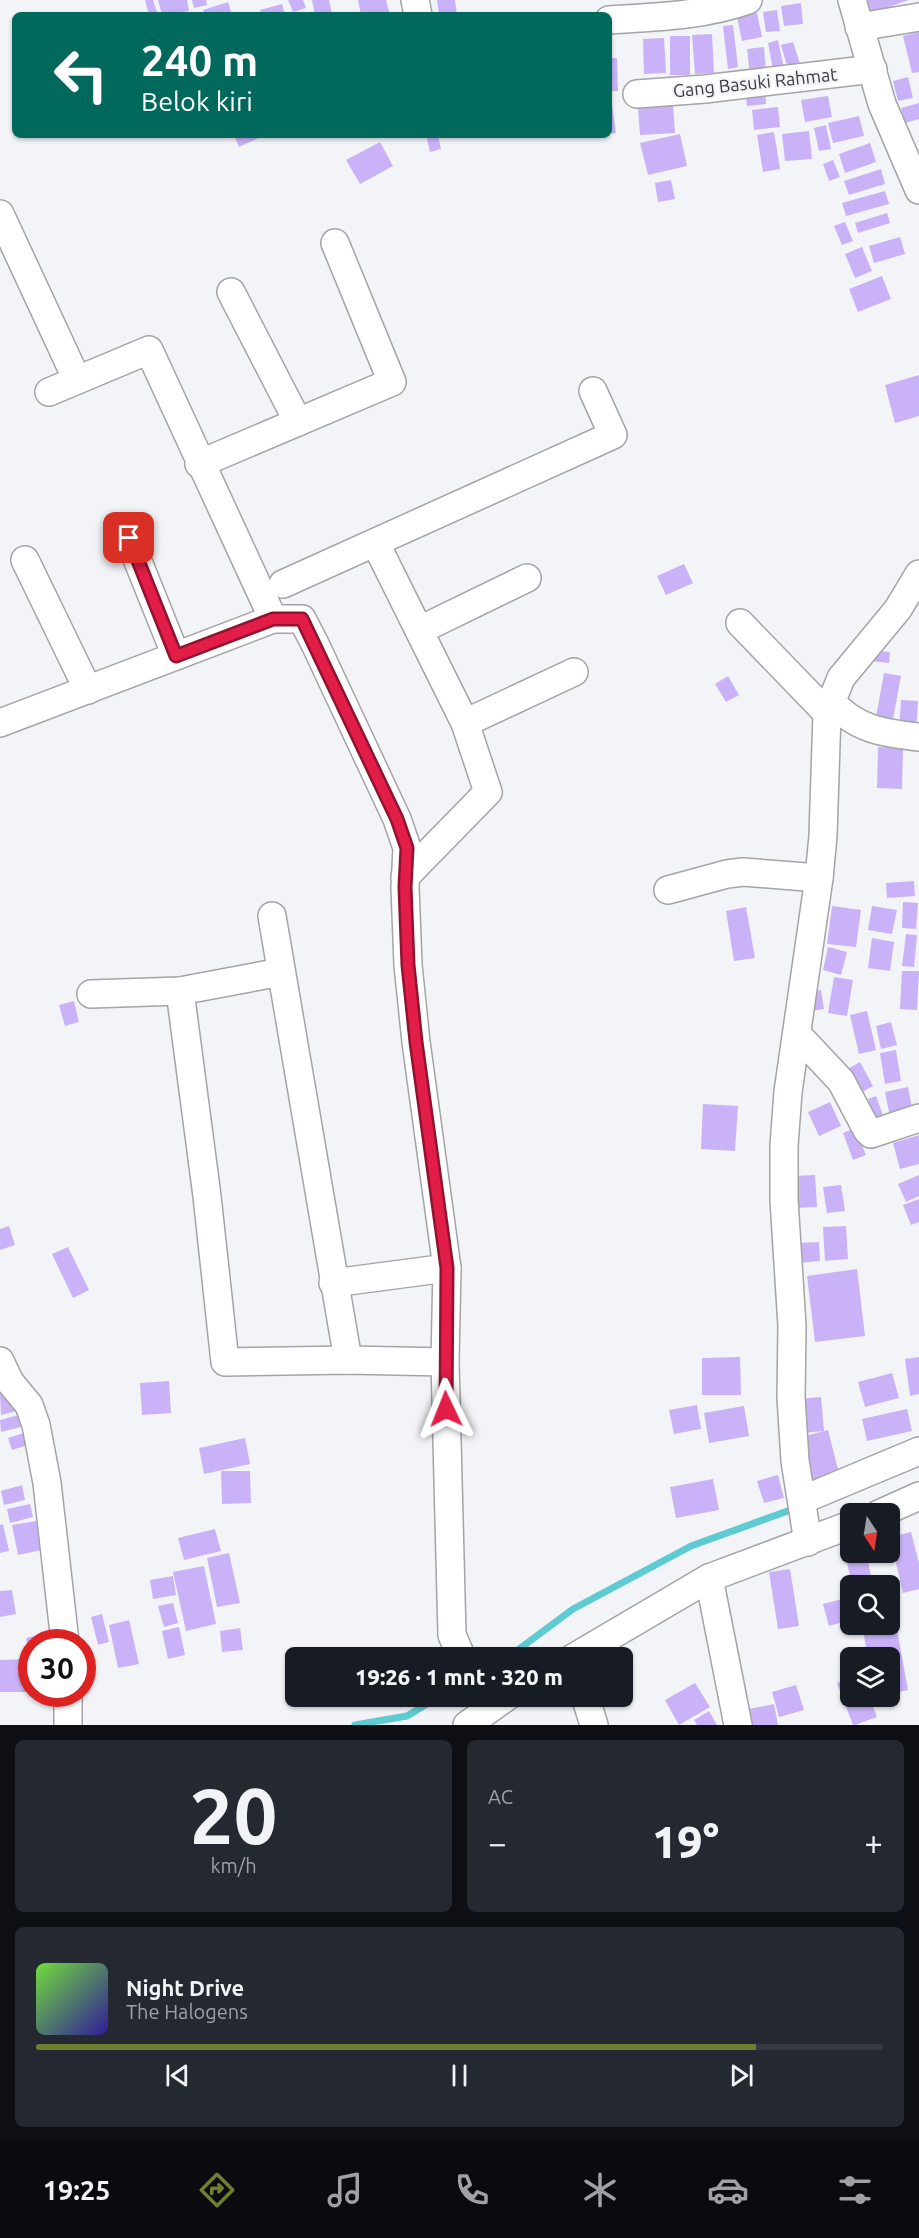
<!DOCTYPE html>
<html lang="id">
<head>
<meta charset="utf-8">
<style>
	:root { --surface:#171b24; --page:#242831; --text:#f1f3f6; --muted:#9ea1a6; --line:#363941; --accent:#6e8030 }
	body { margin:0; font-family:Ubuntu,sans-serif; background:var(--page); color:var(--text); height:100vh; display:flex; flex-direction:column; font-size:22px; white-space:nowrap }
	* { box-sizing:border-box; margin:0 }
	p { font-size:20px; color:var(--muted) }
	.icon { flex:none; width:33px; height:33px; fill:none; stroke:currentColor; stroke-width:2; stroke-linecap:round; stroke-linejoin:round }
	.map { position:relative; height:1725px; overflow:hidden }
	.details { display:flex; flex-direction:column; gap:15px; padding:15px; background:#0d0f14; flex:1 }
	.details>* { flex:none }
	.top-card { position:absolute; left:12px; top:12px; width:600px; height:126px; border-radius:9px; box-shadow:0 2px 4px #0004; background:#00695c; color:#fff; overflow:hidden }
	.needle { width:39px; rotate:168deg }
	.controls { position:absolute; left:840px; top:1503px; display:grid; gap:12px }
	.controls a { display:grid; place-items:center; width:60px; height:60px; border-radius:9px; background:var(--surface); box-shadow:0 2px 4px #0004; font-size:30px }
	.speed { position:absolute; left:18px; top:1629px; display:flex; gap:12px; font-size:30px; font-weight:700; text-align:center }
	.speed>* { display:grid; place-content:center; width:78px; height:78px; border-radius:50%; background:var(--surface); box-shadow:0 2px 4px #0004; line-height:1 }
	.speed .limit { border:9px solid #d22; background:#fff; color:#111 }
	.pin { position:absolute; display:grid; place-items:center; width:51px; height:51px; color:#fff; margin:-26px; border-radius:12px; box-shadow:0 3px 9px #0006 }
	.me { position:absolute; width:66px; margin:-33px; rotate:358deg; stroke-linejoin:round; filter:drop-shadow(0 0 4px #0008) }
	.turn { display:flex; align-items:center; gap:21px; height:126px; padding:0 30px; font-size:27px }
	.turn .icon { width:78px; height:78px; stroke-width:2.5 }
	.turn b { display:block; font-size:42px; line-height:51px }
	.big { font-size:45px; font-weight:800; line-height:1.1 }
	.details .widget { flex:1; display:flex; flex-direction:column; justify-content:center; gap:9px; min-width:0; padding:0 21px; border-radius:9px; background:var(--page) }
	.details .dial { align-items:center; gap:0 }
	.dial b { font-size:78px; line-height:1 }
	.song { display:flex; align-items:center; gap:18px }
	.cover { width:72px; height:72px; border-radius:9px; background:linear-gradient(135deg,hsl(100 70% 55%),hsl(250 70% 35%)) }
	.played { height:6px; border-radius:3px; background:linear-gradient(90deg,var(--accent) 85%,var(--line) 85%) }
	.keys { display:flex; justify-content:space-around; direction:ltr }
	.heat { display:flex; justify-content:space-between; align-items:center; font-size:33px; direction:ltr }
	.details .tiles { flex:1; display:grid; gap:15px; grid-template-columns:1fr 1fr }
	.widget:last-child { grid-column:span 2 }
	.trip { position:absolute; left:285px; top:1647px; width:348px; height:60px; border-radius:9px; background:var(--surface); box-shadow:0 2px 4px #0004; font-weight:800; line-height:60px; text-align:center }
	.dock { display:flex; height:96px; justify-content:space-around; align-items:center; background:#090b0e; color:var(--muted) }
	.dock .icon { width:42px; height:42px }
	.dock .current { color:var(--accent) }
	.dock b { font-size:27px; color:var(--text) }
	.map>svg:first-child { display:block }
	.lines { fill:none; stroke-linecap:round; stroke-linejoin:round }
	.stream { stroke:#5dcbd1; stroke-width:7 }
	.building { fill:#cab2f9 }
	.minor-casing { stroke:#a4a4a8; stroke-width:30 }
	.minor { stroke:#fff; stroke-width:27 }
	.route-casing { stroke:#92132f; stroke-width:15 }
	.route { stroke:#e11d48; stroke-width:10 }
	.labels { text-anchor:middle; dominant-baseline:central; stroke-width:4.5; stroke-linejoin:round; paint-order:stroke }
	.street-label { font-size:18px; fill:#3b3b3d; stroke:#f3f4f8 }
</style>
</head>
<body>
<div class="map">
<svg width="919" height="1725" viewBox="0 0 919 1725">
	<rect width="100%" height="100%" fill="#f3f4f8"/>
	<g class="lines">
		<g class="stream">
			<path d="M507,1658l66,-49 118,-63 105,-38"/>
			<path d="M355,1725l52,-9 33,-20"/>
		</g>
	</g>
	<g class="building">
		<path d="M145,0h8l4,12 -8,3z"/>
		<path d="M158,0h29l2,11 -27,4z"/>
		<path d="M192,0h14l1,5 -13,3z"/>
		<path d="M288,0h15l3,8 -13,4z"/>
		<path d="M312,0h17l3,15h-17z"/>
		<path d="M358,0h28l4,15h-29z"/>
		<path d="M437,0h18l2,15h-18z"/>
		<path d="M864,0h45l-41,14z"/>
		<path d="M228,2l4,13h-27l-2,-5z"/>
		<path d="M801,3l2,21 -19,2 -3,-20z"/>
		<path d="M282,4l3,11h-23l-2,-5z"/>
		<path d="M777,10l3,21 -14,1 -3,-20z"/>
		<path d="M757,13l5,24 -20,4 -5,-24z"/>
		<path d="M733,25l5,42 -10,2 -5,-43z"/>
		<path d="M919,32v40l-7,1 -9,-37z"/>
		<path d="M712,34l2,39 -19,1 -3,-39z"/>
		<rect x="670" y="36" width="20" height="39"/>
		<path d="M664,38l2,35 -22,1 -1,-35z"/>
		<path d="M778,40l7,33 -11,2 -6,-32z"/>
		<path d="M793,42l9,28 -13,3 -8,-28z"/>
		<path d="M764,47l2,26 -16,2 -3,-26z"/>
		<path d="M609,58h8l1,33h-9z"/>
		<path d="M908,77l5,21 -15,3 -5,-20z"/>
		<path d="M765,89l1,15 -19,2 -2,-15z"/>
		<path d="M828,96l4,21 -27,5 -4,-22z"/>
		<path d="M919,103v16l-14,4 -4,-15z"/>
		<path d="M612,105l4,28 -7,1v-28z"/>
		<path d="M673,105l2,28 -35,2 -2,-27z"/>
		<path d="M778,107l2,20 -26,3 -2,-20z"/>
		<path d="M859,116l5,20 -31,7 -5,-20z"/>
		<path d="M826,125l5,24 -12,2 -5,-23z"/>
		<path d="M809,131l3,28 -27,2 -3,-27z"/>
		<path d="M774,132l6,37 -17,3 -6,-37z"/>
		<path d="M680,134l7,32 -39,9 -8,-32z"/>
		<path d="M234,135h31l-26,12z"/>
		<path d="M426,135h12l3,14 -11,3z"/>
		<path d="M380,142l13,24 -33,18 -14,-24z"/>
		<path d="M870,143l6,19 -31,11 -6,-19z"/>
		<path d="M833,160l7,17 -11,4 -6,-17z"/>
		<path d="M881,169l4,15 -36,11 -5,-14z"/>
		<path d="M671,180l4,19 -17,3 -3,-19z"/>
		<path d="M885,191l4,13 -43,12 -4,-13z"/>
		<path d="M887,213l3,10 -32,10 -3,-10z"/>
		<path d="M845,222l8,19 -11,4 -8,-19z"/>
		<path d="M900,237l5,17 -31,9 -5,-17z"/>
		<path d="M862,247l10,24 -17,7 -10,-24z"/>
		<path d="M882,276l9,23 -33,13 -9,-23z"/>
		<path d="M919,375v41l-24,7 -10,-38z"/>
		<path d="M684,564l9,19 -27,12 -9,-19z"/>
		<path d="M873,650l17,2 -1,11 -18,-2z"/>
		<path d="M884,673l17,3 -8,43 -17,-2z"/>
		<path d="M728,676l11,19 -13,7 -11,-18z"/>
		<path d="M901,700l17,1 -2,30 -17,-1z"/>
		<path d="M878,747l25,1 -1,41 -25,-1z"/>
		<path d="M914,881l1,15 -28,2 -1,-15z"/>
		<path d="M903,902l15,1 -2,26 -14,-1z"/>
		<path d="M832,906l29,4 -5,37 -29,-3z"/>
		<path d="M872,906l25,4 -5,24 -24,-4z"/>
		<path d="M746,907l9,51 -21,3 -8,-50z"/>
		<path d="M906,934l11,1 -3,32 -12,-1z"/>
		<path d="M872,938l22,4 -4,29 -22,-3z"/>
		<path d="M828,947l19,5 -6,23 -18,-5z"/>
		<path d="M902,971h17l-2,39 -17,-1z"/>
		<path d="M834,977l19,3 -6,36 -19,-3z"/>
		<path d="M821,990l3,19 -13,2 -2,-19z"/>
		<path d="M74,1001l5,21 -14,4 -6,-21z"/>
		<path d="M867,1011l9,39 -17,4 -9,-39z"/>
		<path d="M891,1022l6,23 -16,4 -5,-23z"/>
		<path d="M896,1050l5,31 -16,3 -5,-31z"/>
		<path d="M860,1062l13,24 -16,9 -13,-24z"/>
		<path d="M908,1087l4,21 -23,4 -4,-20z"/>
		<path d="M876,1096l8,22 -8,3 -8,-22z"/>
		<path d="M830,1102l11,24 -22,10 -11,-24z"/>
		<path d="M703,1104l35,2 -3,45 -34,-2z"/>
		<path d="M855,1128l11,27 -13,5 -10,-27z"/>
		<path d="M919,1135v29l-19,5 -7,-26z"/>
		<path d="M815,1175l2,32 -22,1 -2,-32z"/>
		<path d="M919,1175v21l-13,6 -8,-18z"/>
		<path d="M841,1185l4,26 -18,2 -4,-26z"/>
		<path d="M919,1199v23l-8,3 -8,-20z"/>
		<path d="M9,1226l6,19 -15,5v-21z"/>
		<path d="M846,1226l2,33 -23,2 -2,-34z"/>
		<path d="M819,1242l1,19 -21,2 -2,-20z"/>
		<path d="M68,1247l21,43 -16,8 -21,-44z"/>
		<path d="M857,1269l8,67 -50,6 -8,-66z"/>
		<path d="M740,1357l1,38h-39v-37z"/>
		<path d="M919,1357v37l-9,2 -5,-37z"/>
		<path d="M892,1373l7,25 -34,9 -7,-25z"/>
		<path d="M169,1381l2,32 -29,2 -2,-32z"/>
		<path d="M15,1389l6,21 -20,5 -1,-22z"/>
		<path d="M821,1397l3,34 -23,2 -3,-34z"/>
		<path d="M697,1405l4,24 -27,5 -5,-24z"/>
		<path d="M744,1406l5,30 -40,7 -5,-30z"/>
		<path d="M907,1409l5,22 -45,10 -5,-22z"/>
		<path d="M22,1414l3,12 -24,6 -1,-12z"/>
		<path d="M828,1430l13,51 -27,7 -13,-51z"/>
		<path d="M27,1432l4,12 -19,6 -4,-12z"/>
		<path d="M245,1438l5,26 -46,10 -5,-26z"/>
		<path d="M221,1471h29l1,32 -29,1z"/>
		<path d="M778,1475l6,23 -20,5 -7,-22z"/>
		<path d="M713,1479l6,31 -43,8 -6,-31z"/>
		<path d="M22,1485l3,15 -21,5 -3,-14z"/>
		<path d="M30,1504l3,13 -23,6 -3,-14z"/>
		<path d="M36,1521l6,29 -24,5 -6,-30z"/>
		<path d="M3,1524l6,27 -9,2v-28z"/>
		<path d="M215,1529l6,22 -37,9 -6,-22z"/>
		<path d="M911,1532l8,31v26l-16,4 -13,-56z"/>
		<path d="M850,1536v16h16l7,34h-21l-10,-48z"/>
		<path d="M229,1553l11,50 -23,4 -10,-49z"/>
		<path d="M204,1566l12,58 -30,7 -13,-59z"/>
		<path d="M790,1569l9,57 -21,3 -9,-57z"/>
		<path d="M173,1576l3,19 -23,4 -3,-19z"/>
		<path d="M12,1590l4,24 -16,3v-26z"/>
		<path d="M846,1598l4,22 -21,6 -6,-22z"/>
		<path d="M173,1603l5,20 -14,4 -6,-21z"/>
		<path d="M102,1614l7,28 -11,3 -7,-28z"/>
		<path d="M129,1620l10,44 -21,4 -9,-43z"/>
		<path d="M896,1624l12,66 -18,4v-36h-22l-5,-27z"/>
		<path d="M179,1627l6,28 -17,4 -6,-28z"/>
		<path d="M240,1628l3,22 -21,2 -2,-21z"/>
		<path d="M42,1634l2,8h-12v9l-3,1 -3,-14z"/>
		<path d="M32,1659v33h-32v-32z"/>
		<path d="M850,1678v18h19l8,21 -22,8h-2l-16,-42z"/>
		<path d="M695,1683l15,24 -31,18 -14,-25z"/>
		<path d="M796,1685l8,25 -25,7 -7,-25z"/>
		<path d="M774,1704l4,21h-26l-3,-16z"/>
		<path d="M709,1711l8,14h-20l-3,-5z"/>
	</g>
	<g class="lines">
		<defs>
			<g id="minor">
				<path d="M415,0l3,15"/>
				<path d="M852,0l30,104 37,86"/>
				<path d="M609,20c47,-3 94,-4 139,-20"/>
				<path d="M859,27l60,-10"/>
				<path d="M637,94l68,-5 168,-20"/>
				<path d="M0,214l77,166"/>
				<path d="M231,292l67,130"/>
				<path d="M49,392l100,-42 124,269"/>
				<path d="M199,464l193,-82 -57,-139"/>
				<path d="M129,539l47,117"/>
				<path d="M376,544l89,179 23,69 -83,85"/>
				<path d="M25,560l63,130"/>
				<path d="M283,584l330,-149 -20,-44"/>
				<path d="M740,623l87,90"/>
				<path d="M420,630l107,-52"/>
				<path d="M830,700c25,29 52,33 89,37"/>
				<path d="M0,723l273,-104h29l13,25 82,175 10,29 -2,39 3,78 8,77 31,226 -2,94 7,273 10,23"/>
				<path d="M465,723l109,-51"/>
				<path d="M668,890l59,-16 16,-2 76,6"/>
				<path d="M272,916l76,444"/>
				<path d="M180,991l27,205 18,166 123,-2 97,2"/>
				<path d="M91,994l89,-3 101,-19"/>
				<path d="M797,1034l44,47 26,49 4,4 48,-16"/>
				<path d="M333,1283l114,-15"/>
				<path d="M0,1361l10,21 19,23 7,20 11,58 18,159"/>
				<path d="M802,1500l117,-49"/>
				<path d="M879,1514l40,-18"/>
				<path d="M808,1542l-13,-81 -4,-64 1,-71 -8,-126v-54l4,-54 31,-214 4,-42 4,-123 14,-35 57,-69 21,-35"/>
				<path d="M709,1578l29,147"/>
				<path d="M573,1658l136,-80 141,-53"/>
				<path d="M585,1696l9,29"/>
				<path d="M68,1725v-31"/>
				<path d="M467,1725l41,-29"/>
			</g>
		</defs>
		<use href="#minor" class="minor-casing"/>
		<use href="#minor" class="minor"/>
	</g>
	<g class="lines">
		<defs>
			<path id="route" d="M129,538l47,118 97,-37h29l95,200 10,29 -2,39 3,78 8,77 31,226 -1,141"/>
		</defs>
		<use href="#route" class="route-casing"/>
		<use href="#route" class="route"/>
	</g>
	<g class="labels">
		<g class="street-label">
			<text transform="translate(755 82) rotate(-6)">Gang Basuki Rahmat</text>
		</g>
	</g>
</svg>
<div class="controls">
<a><svg class="needle" viewBox="-14 -14 28 28"><path d="M0-13l5 13h-10z" fill="#e53935"/><path d="M0 13l5-13h-10z" fill="#9ea1a6"/></svg></a>
<a><svg class="icon" aria-label="search" viewBox="0 0 24 24"><circle cx="10" cy="10" r="6"/><path d="M15 15l6 6"/></svg></a>
<a><svg class="icon" aria-label="layers" viewBox="0 0 24 24"><path d="M12 4l9 5-9 5-9-5zM3 14l9 5 9-5"/></svg></a>
</div>
<div class="speed"><div class="limit">30</div></div>
<div class="pin" style="left:129px;top:538px;background:#d93025"><svg class="icon" aria-label="arrive" viewBox="0 0 24 24"><path d="M6 21V4h12l-3 4 3 4H6"/></svg></div>
<svg class="me" style="left:446px;top:1409px" viewBox="-20 -20 40 40"><path d="M0-17L14 15 0 8-14 15z" fill="#e11d48" stroke="#fff" stroke-width="4"/></svg>
<div class="trip">19:26 · 1 mnt · 320 m</div>
<div class="top-card">
<div class="turn"><svg class="icon" aria-label="left" viewBox="0 0 24 24"><path d="M17 20v-9H6M10 6l-5 5 5 5"/></svg><div><b>240 m</b>Belok kiri</div></div>
</div>
</div>
<section class="details">
<div class="tiles">
<div class="widget dial"><b>20</b><p>km/h</p></div>
<div class="widget"><p>AC</p>
<div class="heat"><a>−</a><b class="big">19°</b><a>+</a></div>
</div>
<div class="widget">
<div class="song"><i class="cover"></i><div><b>Night Drive</b><p>The Halogens</p></div></div>
<div class="played"></div>
<div class="keys"><svg class="icon" aria-label="previous" viewBox="0 0 24 24"><path d="M18 5L8 12l10 7zM5 5v14"/></svg><svg class="icon" aria-label="pause" viewBox="0 0 24 24"><path d="M8 5v14M16 5v14"/></svg><svg class="icon" aria-label="next" viewBox="0 0 24 24"><path d="M6 5l10 7-10 7zM19 5v14"/></svg></div>
</div>
</div>
</section>
<nav class="dock">
<b>19:25</b>
<svg class="icon current" aria-label="directions" viewBox="0 0 24 24"><path d="M12 3l9 9-9 9-9-9zM9 14v-3h6M13 9l2 2-2 2"/></svg>
<svg class="icon" aria-label="music" viewBox="0 0 24 24"><path d="M9 18V5l10-2v13"/><circle cx="6" cy="18" r="3"/><circle cx="16" cy="16" r="3"/></svg>
<svg class="icon" aria-label="phone" viewBox="0 0 24 24"><path d="M5 4h4l2 5-3 2q2 4 5 5l2-3 5 2v4C11 20 4 13 5 4z"/></svg>
<svg class="icon" aria-label="climate" viewBox="0 0 24 24"><path d="M12 3v18M4 7l16 10M4 17L20 7"/></svg>
<svg class="icon" aria-label="car" viewBox="0 0 24 24"><path d="M5 17H2v-5l4-1 3-4h7l3 4 3 1v5h-3M9 17h6M6 11h13"/><circle cx="7" cy="17" r="2"/><circle cx="17" cy="17" r="2"/></svg>
<svg class="icon" aria-label="filters" viewBox="0 0 24 24"><path d="M4 7h16M4 17h16"/><circle cx="9" cy="7" r="2"/><circle cx="15" cy="17" r="2"/></svg>
</nav>
</body>
</html>
